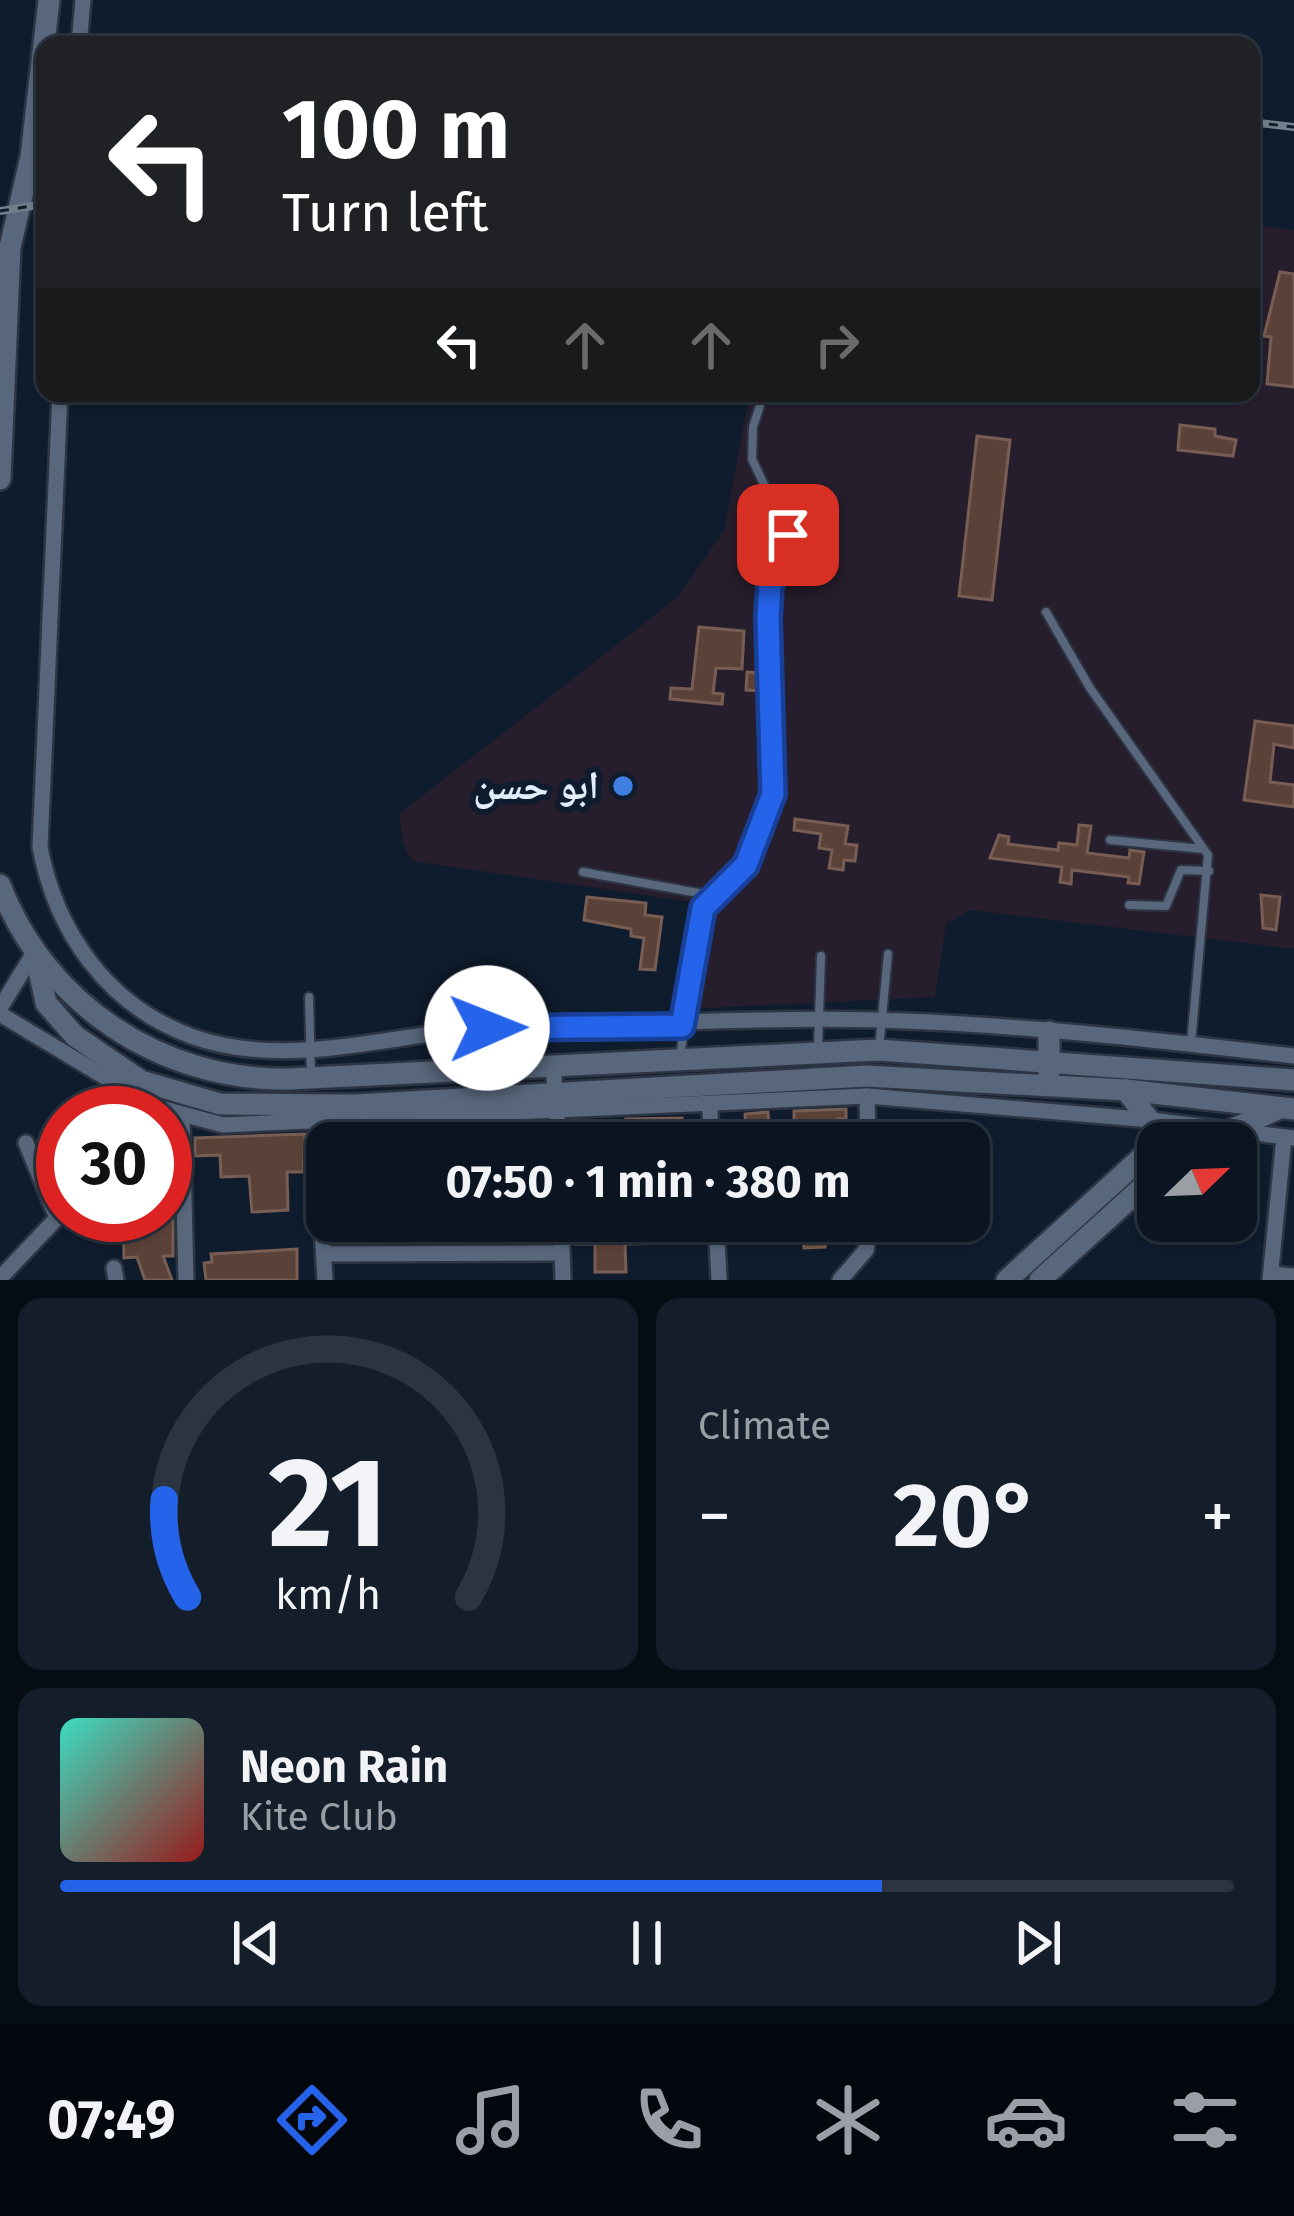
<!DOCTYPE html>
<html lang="en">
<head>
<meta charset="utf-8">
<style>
	:root { --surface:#0b1522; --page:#141e2a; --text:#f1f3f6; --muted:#9a9fa5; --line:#2b3440; --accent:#2563eb }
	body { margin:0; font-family:"Fira Sans","Noto Naskh Arabic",sans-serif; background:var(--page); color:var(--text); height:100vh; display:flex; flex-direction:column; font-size:45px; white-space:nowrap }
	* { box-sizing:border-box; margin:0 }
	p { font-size:39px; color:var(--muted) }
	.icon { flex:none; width:66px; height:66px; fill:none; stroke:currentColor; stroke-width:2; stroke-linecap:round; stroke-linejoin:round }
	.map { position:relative; height:1280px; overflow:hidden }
	.details { display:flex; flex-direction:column; gap:18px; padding:18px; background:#060c13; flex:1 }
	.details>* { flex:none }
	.hud { position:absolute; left:36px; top:36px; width:1224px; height:366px; border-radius:24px; box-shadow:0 3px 9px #0004,0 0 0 3px var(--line); background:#202124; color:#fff; overflow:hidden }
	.needle { width:78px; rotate:67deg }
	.tools { position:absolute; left:1137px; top:1122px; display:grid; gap:24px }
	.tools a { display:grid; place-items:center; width:120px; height:120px; border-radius:24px; background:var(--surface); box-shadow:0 3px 9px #0004,0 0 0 3px var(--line); font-size:60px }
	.speed { position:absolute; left:36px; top:1086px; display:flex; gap:24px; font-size:60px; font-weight:700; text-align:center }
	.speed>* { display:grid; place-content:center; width:156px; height:156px; border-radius:50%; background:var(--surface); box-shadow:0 3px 9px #0004,0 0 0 3px var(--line); line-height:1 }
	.speed .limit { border:18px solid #d22; background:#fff; color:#111 }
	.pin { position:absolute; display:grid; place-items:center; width:102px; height:102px; color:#fff; margin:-51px; border-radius:24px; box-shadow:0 6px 18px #0006 }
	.me { position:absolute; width:132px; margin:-66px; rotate:89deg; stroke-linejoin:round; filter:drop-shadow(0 0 9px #0008) }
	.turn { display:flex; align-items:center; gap:42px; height:252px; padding:0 48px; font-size:54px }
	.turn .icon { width:156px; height:156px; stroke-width:2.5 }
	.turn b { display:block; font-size:84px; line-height:102px }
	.lanes { display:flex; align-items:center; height:114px; padding:0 48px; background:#0003; justify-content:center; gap:60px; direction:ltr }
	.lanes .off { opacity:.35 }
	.big { font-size:90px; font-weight:700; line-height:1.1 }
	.details .card { flex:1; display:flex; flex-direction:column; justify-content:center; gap:18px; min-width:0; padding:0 42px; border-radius:24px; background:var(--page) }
	.details .dial { align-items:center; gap:0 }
	.dial svg { height:312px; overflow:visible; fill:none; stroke:var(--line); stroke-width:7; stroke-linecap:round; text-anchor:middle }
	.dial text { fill:var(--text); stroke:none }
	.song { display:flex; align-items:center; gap:36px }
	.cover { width:144px; height:144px; border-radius:18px; background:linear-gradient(135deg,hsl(170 70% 55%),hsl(0 70% 35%)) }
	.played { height:12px; border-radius:6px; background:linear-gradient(90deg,var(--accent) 70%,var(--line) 70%) }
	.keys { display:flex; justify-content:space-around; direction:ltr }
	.heat { display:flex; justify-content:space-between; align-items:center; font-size:66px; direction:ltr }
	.details .tiles { flex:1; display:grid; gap:18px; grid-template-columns:1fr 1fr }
	.card:last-child { grid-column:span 2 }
	.trip { position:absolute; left:306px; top:1122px; width:684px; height:120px; border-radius:24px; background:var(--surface); box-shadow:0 3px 9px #0004,0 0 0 3px var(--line); font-weight:700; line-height:120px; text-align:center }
	.dock { display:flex; height:192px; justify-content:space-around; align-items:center; background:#04080e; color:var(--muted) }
	.dock .icon { width:84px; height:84px }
	.dock .active { color:var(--accent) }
	.dock b { font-size:54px; color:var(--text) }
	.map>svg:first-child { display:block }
	.industrial { fill:#271e2d }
	.building { fill:#5b4238; stroke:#785d53; stroke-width:3 }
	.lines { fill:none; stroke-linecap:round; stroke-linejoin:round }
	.lane-casing { stroke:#2d3443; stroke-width:12 }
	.street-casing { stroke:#2d3443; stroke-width:20 }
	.secondary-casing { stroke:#2d3443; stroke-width:26 }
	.lane { stroke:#58677c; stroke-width:8 }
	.street { stroke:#58677c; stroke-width:15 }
	.secondary { stroke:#58677c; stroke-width:21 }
	.rail-casing { stroke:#737e8d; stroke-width:8 }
	.rail { stroke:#0f1c2d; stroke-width:3; stroke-dasharray:9; stroke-linecap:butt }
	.route-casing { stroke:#184099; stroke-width:30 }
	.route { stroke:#2563eb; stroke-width:21 }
	.shop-dot { fill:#3f7fe0; stroke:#0f1c2d; stroke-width:4.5 }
	.labels { text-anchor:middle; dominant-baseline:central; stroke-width:12; stroke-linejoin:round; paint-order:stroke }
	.poi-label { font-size:39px; font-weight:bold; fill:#e3ecf9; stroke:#0f1c2d; text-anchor:end }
</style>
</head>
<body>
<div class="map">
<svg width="1294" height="1280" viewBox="0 0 1294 1280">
	<rect width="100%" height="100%" fill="#0f1c2d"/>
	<path class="industrial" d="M1251,225l43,5v719l-323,-39 -25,14 -11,73 -253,12 17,-106 -287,-42 -9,-17 -4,-30 279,-217 46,-67 26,-137h501z"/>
	<g class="building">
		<path d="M1280,272l14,2v113l-27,-3 4,-47 -7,-1z"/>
		<path d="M1180,425l35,4v7l21,4 -3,16 -55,-6z"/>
		<path d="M977,436l33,4 -18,160 -33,-4z"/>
		<path d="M699,627l45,4 -2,38 -26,-1 -3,25 10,1 -1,10 -52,-5 1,-11 21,1z"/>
		<path d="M747,672l14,1 1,18 -16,-1z"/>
		<path d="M1255,721l39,5v22l-20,-4 -4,38 24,3v22l-50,-7z"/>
		<path d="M795,819l53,7 -3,18 12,1 -2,16 -11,-1 -1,10 -14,-2 3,-18 -13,-2 2,-14 -27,-4z"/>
		<path d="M1079,825l12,1 -4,27 42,5 1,-8 14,2 -5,32 -11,-1 1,-6 -57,-7 -1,14 -11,-2 2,-15 -72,-9 9,-23 10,2 -1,7 50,6 1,-7 18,2z"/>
		<path d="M1261,895l19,2 -4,33 -13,-2z"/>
		<path d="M587,897l59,6 -1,12 17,2 -7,53 -15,-1 4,-31 -13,-2v-7l-47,-9z"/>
		<path d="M846,1109v10h-8l1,24h-92l-2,-29 23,-2 1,17 25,-2v-16z"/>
		<path d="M682,1118v25h-55l-1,-24z"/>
		<path d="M506,1124v19h-177l-1,-11z"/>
		<path d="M305,1134l-2,38h-16l1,38 -36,2 -3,-36 -28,1 -1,-22 -25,1v-18z"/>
		<path d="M123,1215l50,5v36h-10l9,24h-27l-8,-23 -13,1z"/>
		<path d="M334,1221h50l1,21h-50z"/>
		<path d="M435,1221h73l1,15h-74z"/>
		<path d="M575,1221h92l4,22 -46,1 1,28h-31v-28h-20z"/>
		<path d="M739,1221h85l1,26 -21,1 -1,-15 -63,8z"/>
		<path d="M297,1249v31h-91l-2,-17 8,-1 -1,-8z"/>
	</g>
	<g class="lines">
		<defs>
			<g id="lane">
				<path d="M1046,612l44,76 118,167 -17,188"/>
				<path d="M1110,840l93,9"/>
				<path d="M583,872l132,24"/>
				<path d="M1129,905l37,1 15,-36 28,1"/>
				<path d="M309,997l2,80"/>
				<path d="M818,1049l3,-93"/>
				<path d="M879,1049l9,-95"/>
				<path d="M680,1056l23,-148 43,-43 27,-71 -5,-176 2,-32 18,-51 -36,-76 1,-32 11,-34"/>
			</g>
			<g id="street">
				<path d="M79,45l4,-45"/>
				<path d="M60,393l-20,454c16,85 67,158 151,189 100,37 212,-7 315,-9 123,-2 248,-10 372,-7 138,4 278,20 416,36"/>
				<path d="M0,1008l35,-57"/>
				<path d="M0,1014l153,92 70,19 644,-29 285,24 142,18"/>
				<path d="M553,1065l6,78"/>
				<path d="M867,1096l1,47"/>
				<path d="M710,1107l1,36"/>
				<path d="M182,1116l4,164"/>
				<path d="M316,1124l9,156"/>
				<path d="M561,1221l2,59"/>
				<path d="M716,1221l3,59"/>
				<path d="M324,1254l238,-1"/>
				<path d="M114,1268l2,12"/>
				<path d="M1271,1274l23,2"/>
				<path d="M3,1275l54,-57 -31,-75"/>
				<path d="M840,1280l26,-30 4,-29"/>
				<path d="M1270,1280l14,-143"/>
			</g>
			<g id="secondary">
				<path d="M0,479l10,-232 21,-90 18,-157"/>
				<path d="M0,885c46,120 162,196 289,194l589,-29 416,30"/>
				<path d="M35,951l11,52 29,33 66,45 79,23 135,1 511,-29 260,14 168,19"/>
				<path d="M1049,1073v-41"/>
				<path d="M1202,1143l76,-34"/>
				<path d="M1007,1280l145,-132 4,-19 -30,-39"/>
				<path d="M1040,1280l118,-107"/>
			</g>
		</defs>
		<use href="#lane" class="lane-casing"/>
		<use href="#street" class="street-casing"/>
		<use href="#secondary" class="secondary-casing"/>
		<use href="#lane" class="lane"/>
		<use href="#street" class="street"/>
		<use href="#secondary" class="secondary"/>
		<defs>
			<g id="rail">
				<path d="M1251,122l43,5"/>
				<path d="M0,211l45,-7"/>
			</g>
		</defs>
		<use href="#rail" class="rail-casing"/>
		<use href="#rail" class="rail"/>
	</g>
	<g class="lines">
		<defs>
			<path id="route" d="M487,1028l195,-2 21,-118 43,-43 27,-71 -5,-176 2,-32 18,-51"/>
		</defs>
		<use href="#route" class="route-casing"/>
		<use href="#route" class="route"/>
	</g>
	<circle class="shop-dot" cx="623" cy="786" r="12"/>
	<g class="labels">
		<g class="poi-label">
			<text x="599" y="786">ابو حسن</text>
		</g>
	</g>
</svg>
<div class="tools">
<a><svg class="needle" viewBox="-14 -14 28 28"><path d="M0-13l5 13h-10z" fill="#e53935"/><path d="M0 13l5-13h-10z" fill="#9a9fa5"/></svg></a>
</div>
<div class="speed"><div class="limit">30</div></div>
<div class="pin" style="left:788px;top:535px;background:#d93025"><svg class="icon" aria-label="arrive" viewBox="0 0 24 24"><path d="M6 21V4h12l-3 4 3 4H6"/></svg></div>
<svg class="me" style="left:487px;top:1028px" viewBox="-20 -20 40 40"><circle r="19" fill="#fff"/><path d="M0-13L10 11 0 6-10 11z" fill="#2563eb"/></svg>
<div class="trip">07:50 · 1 min · 380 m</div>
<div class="hud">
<div class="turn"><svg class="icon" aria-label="left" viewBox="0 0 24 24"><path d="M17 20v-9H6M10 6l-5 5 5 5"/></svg><div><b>100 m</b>Turn left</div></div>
<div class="lanes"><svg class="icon" aria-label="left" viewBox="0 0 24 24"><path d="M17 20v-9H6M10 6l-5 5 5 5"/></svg><svg class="icon off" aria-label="ahead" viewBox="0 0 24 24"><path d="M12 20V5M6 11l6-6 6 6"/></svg><svg class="icon off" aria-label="ahead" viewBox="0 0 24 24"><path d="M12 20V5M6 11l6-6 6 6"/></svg><svg class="icon off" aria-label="right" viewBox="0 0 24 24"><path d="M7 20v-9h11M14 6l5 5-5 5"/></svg></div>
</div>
</div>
<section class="details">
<div class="tiles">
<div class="card dial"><svg viewBox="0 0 100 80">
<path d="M14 69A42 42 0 1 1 86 69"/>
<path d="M14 69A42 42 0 0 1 8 44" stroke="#2563eb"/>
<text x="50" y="56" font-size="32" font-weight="700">21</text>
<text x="50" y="72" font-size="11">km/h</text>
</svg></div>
<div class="card"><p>Climate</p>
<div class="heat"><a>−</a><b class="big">20°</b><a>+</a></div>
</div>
<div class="card">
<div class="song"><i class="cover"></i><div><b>Neon Rain</b><p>Kite Club</p></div></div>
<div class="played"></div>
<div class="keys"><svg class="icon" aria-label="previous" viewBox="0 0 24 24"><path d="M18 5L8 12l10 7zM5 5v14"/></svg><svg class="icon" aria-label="pause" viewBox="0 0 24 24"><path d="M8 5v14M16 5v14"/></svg><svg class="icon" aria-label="next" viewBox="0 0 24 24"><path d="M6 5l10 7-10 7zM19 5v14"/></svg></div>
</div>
</div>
</section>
<nav class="dock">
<b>07:49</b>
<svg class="icon active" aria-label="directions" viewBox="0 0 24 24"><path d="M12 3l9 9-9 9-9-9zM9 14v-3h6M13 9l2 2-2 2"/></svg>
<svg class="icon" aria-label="music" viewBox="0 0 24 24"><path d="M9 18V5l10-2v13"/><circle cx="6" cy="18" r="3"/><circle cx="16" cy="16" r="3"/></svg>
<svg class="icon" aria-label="phone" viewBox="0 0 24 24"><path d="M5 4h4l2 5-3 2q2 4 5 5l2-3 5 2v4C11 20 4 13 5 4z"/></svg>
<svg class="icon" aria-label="climate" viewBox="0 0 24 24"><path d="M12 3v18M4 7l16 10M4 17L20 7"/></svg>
<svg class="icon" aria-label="car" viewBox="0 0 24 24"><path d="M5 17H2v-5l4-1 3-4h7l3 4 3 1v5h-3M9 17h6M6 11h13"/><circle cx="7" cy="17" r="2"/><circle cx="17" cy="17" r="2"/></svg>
<svg class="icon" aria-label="filters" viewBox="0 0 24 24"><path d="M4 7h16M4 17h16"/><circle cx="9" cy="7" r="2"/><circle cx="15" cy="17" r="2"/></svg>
</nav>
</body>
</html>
